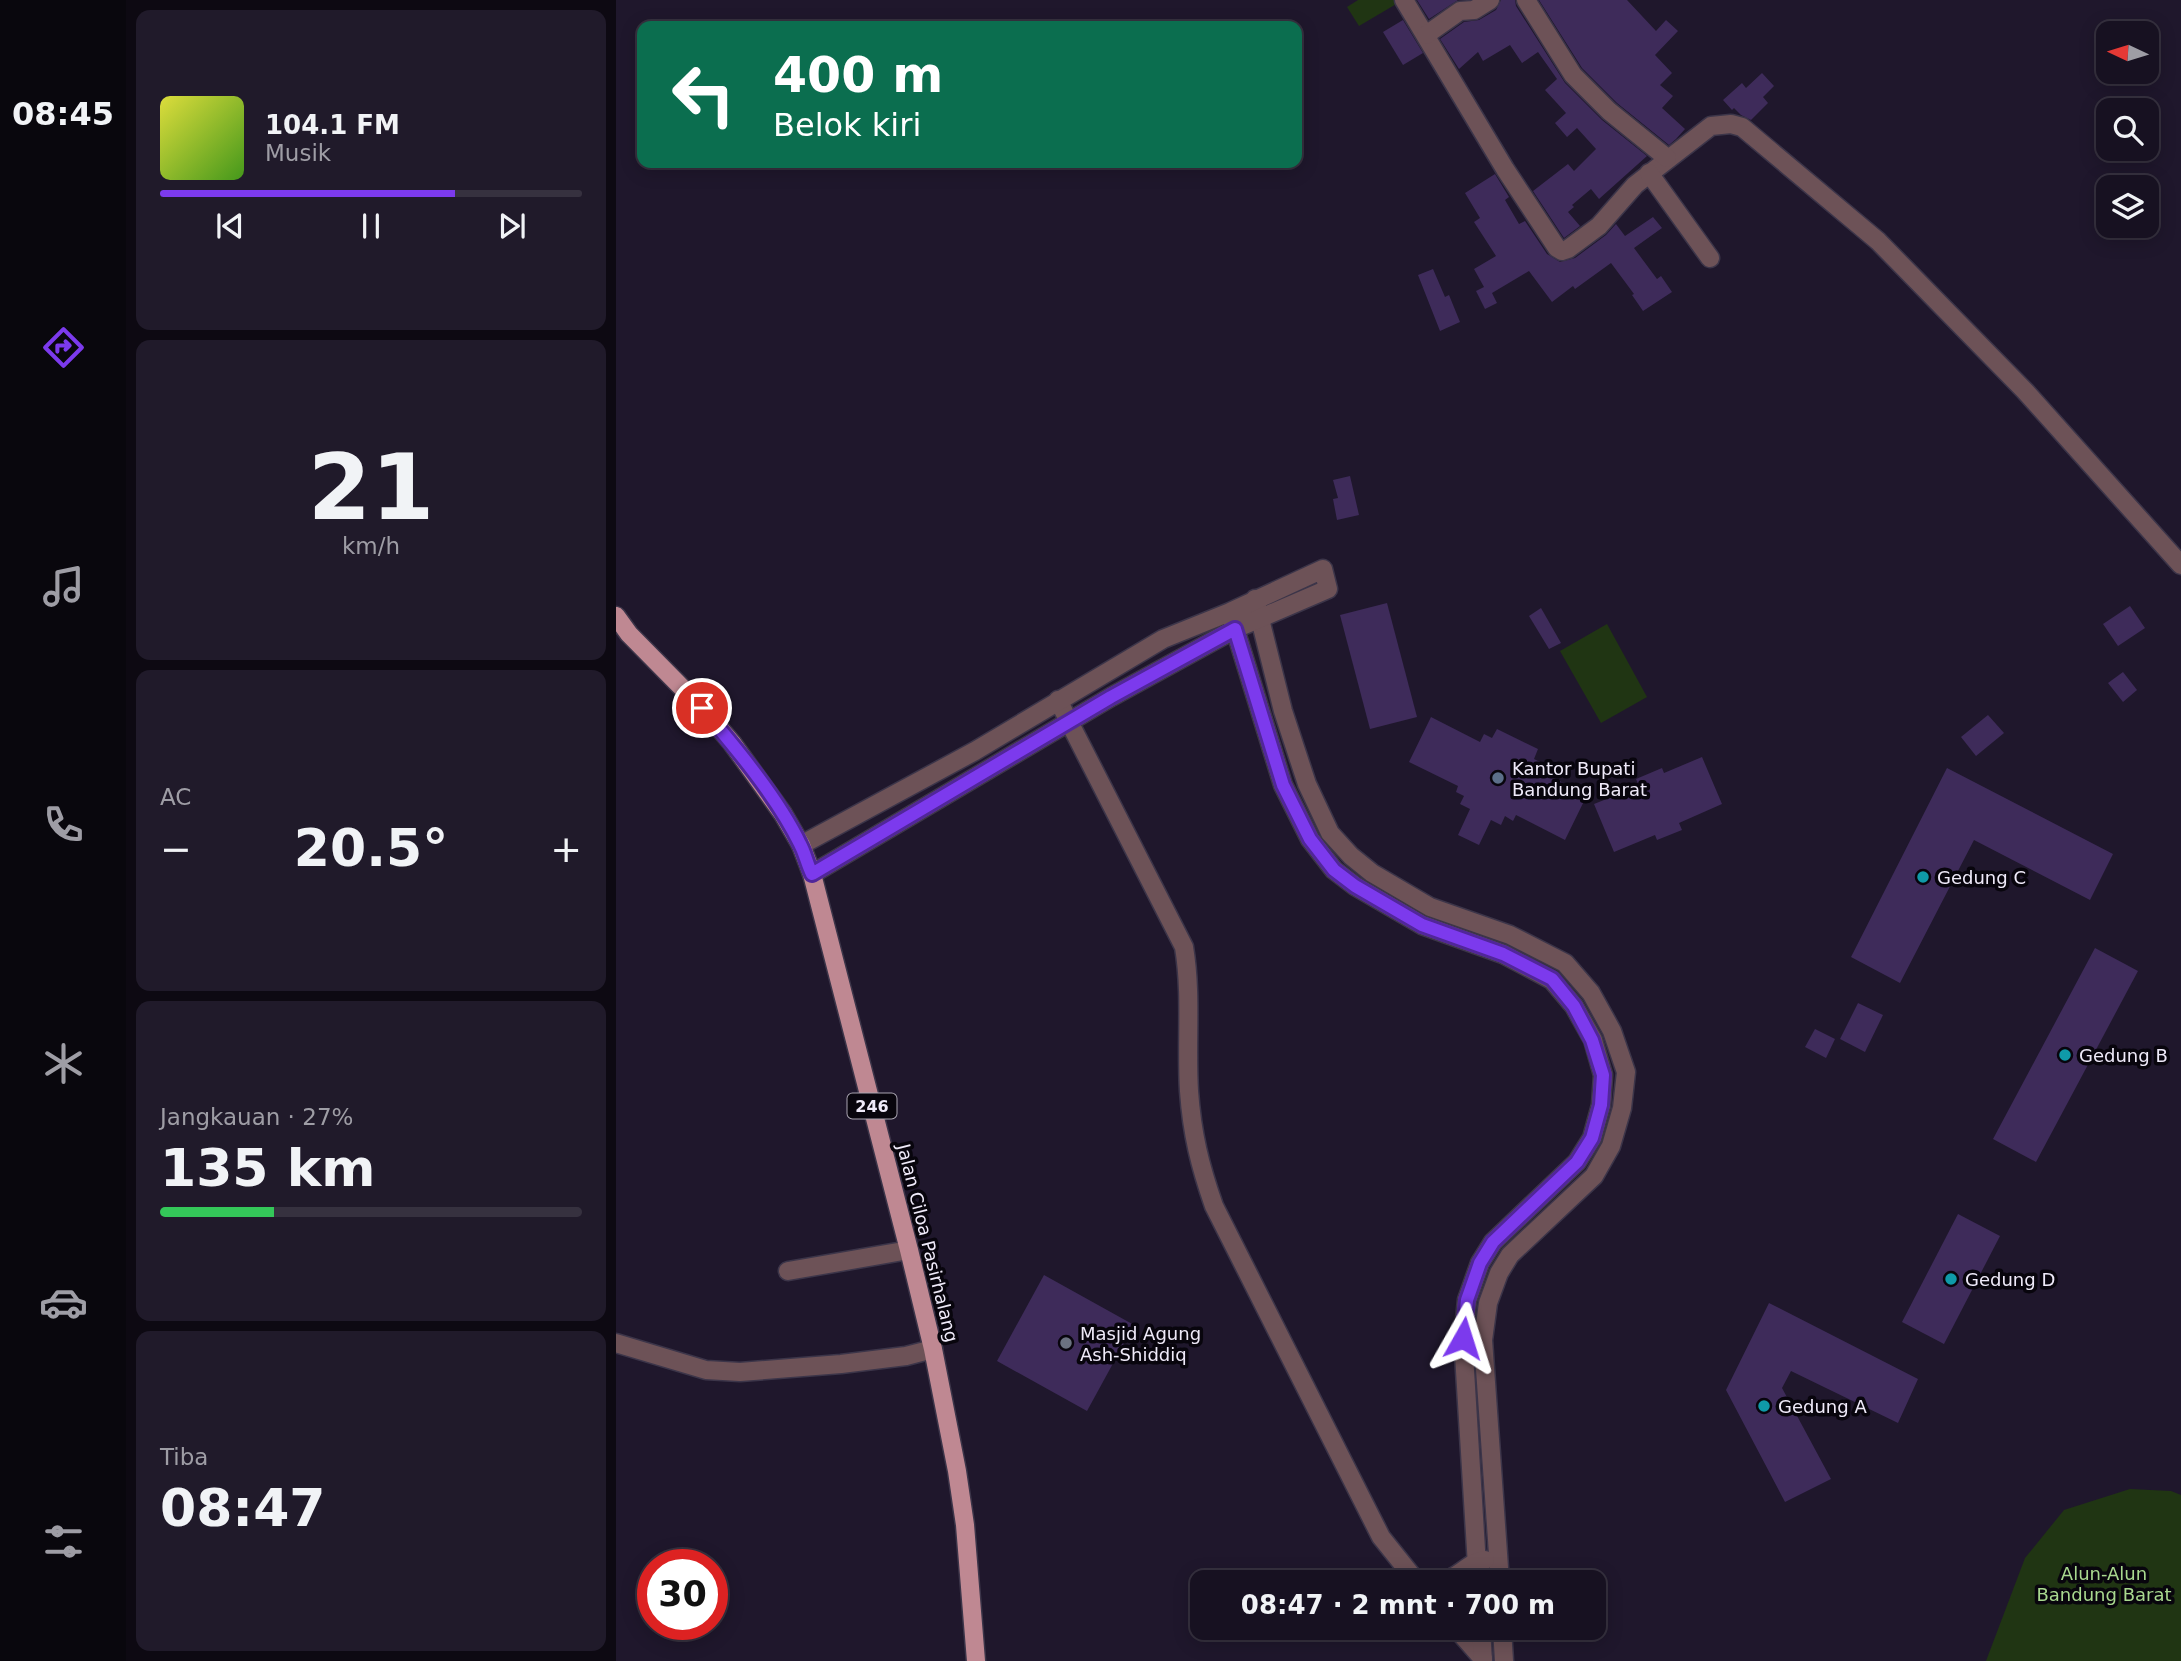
<!DOCTYPE html>
<html lang="id">
<head>
<meta charset="utf-8">
<style>
	:root { --surface:#171121; --page:#201a2a; --text:#f1f3f6; --muted:#9e9da5; --line:#36313f; --accent:#7c3aed }
	body { margin:0; font-family:"DejaVu Sans",sans-serif; background:var(--page); color:var(--text); height:100vh; display:flex; flex-direction:column; font-size:26px; white-space:nowrap }
	* { box-sizing:border-box; margin:0 }
	p { font-size:23px; color:var(--muted) }
	.icon { flex:none; width:38px; height:38px; fill:none; stroke:currentColor; stroke-width:2; stroke-linecap:round; stroke-linejoin:round }
	.map { position:relative; flex:1; overflow:hidden }
	.drawer { display:flex; flex-direction:column; gap:10px; padding:10px; background:#0d0912; width:490px }
	.drawer>* { flex:none }
	.top-card { position:absolute; left:21px; top:21px; width:665px; height:147px; border-radius:14px; box-shadow:0 4px 18px #0003,0 0 0 2px var(--line); background:#0b6e4f; color:#fff; overflow:hidden }
	.needle { width:46px; rotate:274deg }
	.buttons { position:absolute; left:1480px; top:21px; display:grid; gap:14px }
	.buttons a { display:grid; place-items:center; width:63px; height:63px; border-radius:14px; background:var(--surface); box-shadow:0 4px 18px #0003,0 0 0 2px var(--line); font-size:35px }
	.speed { position:absolute; left:21px; top:1549px; display:flex; gap:14px; font-size:35px; font-weight:700; text-align:center }
	.speed>* { display:grid; place-content:center; width:91px; height:91px; border-radius:50%; background:var(--surface); box-shadow:0 4px 18px #0003,0 0 0 2px var(--line); line-height:1 }
	.speed .limit { border:10px solid #d22; background:#fff; color:#111 }
	.pin { position:absolute; display:grid; place-items:center; width:60px; height:60px; color:#fff; margin:-30px; border:4px solid #fff; border-radius:50%; box-shadow:0 2px 7px #0007 }
	.me { position:absolute; width:77px; margin:-38px; rotate:6deg; stroke-linejoin:round; filter:drop-shadow(0 0 5px #0008) }
	.turn { display:flex; align-items:center; gap:24px; height:147px; padding:0 21px; font-size:32px }
	.turn .icon { width:91px; height:91px; stroke-width:2.5 }
	.turn b { display:block; font-size:49px; line-height:60px }
	.big { font-size:52px; font-weight:800; line-height:1.1 }
	.drawer .widget { flex:1; display:flex; flex-direction:column; justify-content:center; gap:10px; min-width:0; padding:0 24px; border-radius:14px; background:var(--page) }
	.drawer .dial { align-items:center; gap:0 }
	.dial b { font-size:91px; line-height:1 }
	.song { display:flex; align-items:center; gap:21px }
	.cover { width:84px; height:84px; border-radius:10px; background:linear-gradient(135deg,hsl(60 70% 55%),hsl(100 70% 35%)) }
	.played { height:7px; border-radius:4px; background:linear-gradient(90deg,var(--accent) 70%,var(--line) 70%) }
	.keys { display:flex; justify-content:space-around; direction:ltr }
	.heat { display:flex; justify-content:space-between; align-items:center; font-size:38px; direction:ltr }
	.charge { height:10px; border-radius:5px; background:linear-gradient(90deg,#34c759 27%,var(--line) 0) }
	.trip { position:absolute; left:574px; top:1570px; width:416px; height:70px; border-radius:14px; background:var(--surface); box-shadow:0 4px 18px #0003,0 0 0 2px var(--line); font-weight:800; line-height:70px; text-align:center }
	main { display:flex; flex:1; min-height:0 }
	.dock { display:flex; flex-direction:column; width:126px; justify-content:space-around; align-items:center; background:#09070d; color:var(--muted) }
	.dock .icon { width:49px; height:49px }
	.dock .selected { color:var(--accent) }
	.dock b { font-size:32px; color:var(--text) }
	.map>svg:first-child { display:block }
	.green { fill:#203513 }
	.building { fill:#3e2b5a }
	.lines { fill:none; stroke-linecap:round; stroke-linejoin:round }
	.minor-casing { stroke:#3c3549; stroke-width:21 }
	.major-casing { stroke:#3c3549; stroke-width:21 }
	.minor { stroke:#6d5257; stroke-width:18 }
	.major { stroke:#bf8892; stroke-width:18 }
	.route-casing { stroke:#51269a; stroke-width:18 }
	.route { stroke:#7c3aed; stroke-width:12 }
	.service-dot { fill:#5c6f8a; stroke:#08050d; stroke-width:2.5 }
	.culture-dot { fill:#0f9aa8; stroke:#08050d; stroke-width:2.5 }
	.worship-dot { fill:#6b7280; stroke:#08050d; stroke-width:2.5 }
	.labels { text-anchor:middle; dominant-baseline:central; stroke-width:7; stroke-linejoin:round; paint-order:stroke }
	.shield { fill:#08050d; stroke:#aaa5b2; stroke-width:2 }
	.shield-label { font-size:16px; font-weight:bold; fill:#efeaf9 }
	.poi-label { font-size:18px; fill:#efeaf9; stroke:#08050d; text-anchor:start }
	.street-label { font-size:18px; fill:#efeaf9; stroke:#08050d }
	.park-label { font-size:18px; fill:#a9d98f; stroke:#08050d }
</style>
</head>
<body>
<main>
<nav class="dock">
<b>08:45</b>
<svg class="icon selected" aria-label="directions" viewBox="0 0 24 24"><path d="M12 3l9 9-9 9-9-9zM9 14v-3h6M13 9l2 2-2 2"/></svg>
<svg class="icon" aria-label="music" viewBox="0 0 24 24"><path d="M9 18V5l10-2v13"/><circle cx="6" cy="18" r="3"/><circle cx="16" cy="16" r="3"/></svg>
<svg class="icon" aria-label="phone" viewBox="0 0 24 24"><path d="M5 4h4l2 5-3 2q2 4 5 5l2-3 5 2v4C11 20 4 13 5 4z"/></svg>
<svg class="icon" aria-label="climate" viewBox="0 0 24 24"><path d="M12 3v18M4 7l16 10M4 17L20 7"/></svg>
<svg class="icon" aria-label="car" viewBox="0 0 24 24"><path d="M5 17H2v-5l4-1 3-4h7l3 4 3 1v5h-3M9 17h6M6 11h13"/><circle cx="7" cy="17" r="2"/><circle cx="17" cy="17" r="2"/></svg>
<svg class="icon" aria-label="filters" viewBox="0 0 24 24"><path d="M4 7h16M4 17h16"/><circle cx="9" cy="7" r="2"/><circle cx="15" cy="17" r="2"/></svg>
</nav>
<section class="drawer">
<div class="widget">
<div class="song"><i class="cover"></i><div><b>104.1 FM</b><p>Musik</p></div></div>
<div class="played"></div>
<div class="keys"><svg class="icon" aria-label="previous" viewBox="0 0 24 24"><path d="M18 5L8 12l10 7zM5 5v14"/></svg><svg class="icon" aria-label="pause" viewBox="0 0 24 24"><path d="M8 5v14M16 5v14"/></svg><svg class="icon" aria-label="next" viewBox="0 0 24 24"><path d="M6 5l10 7-10 7zM19 5v14"/></svg></div>
</div>
<div class="widget dial"><b>21</b><p>km/h</p></div>
<div class="widget"><p>AC</p>
<div class="heat"><a>−</a><b class="big">20.5°</b><a>+</a></div>
</div>
<div class="widget"><p>Jangkauan · 27%</p><b class="big">135 km</b><div class="charge"></div></div>
<div class="widget"><p>Tiba</p><b class="big">08:47</b></div>
</section>
<div class="map">
<svg width="1565" height="1661" viewBox="0 0 1565 1661">
	<rect width="100%" height="100%" fill="#1f172c"/>
	<g class="green">
		<path d="M742,0h38l2,3 -39,23 -12,-19z"/>
		<path d="M991,624l40,73 -46,26 -41,-72z"/>
		<path d="M1514,1489l41,2 10,4v166h-195l39,-103 39,-48z"/>
	</g>
	<g class="building">
		<path d="M801,0h41l-29,19z"/>
		<path d="M885,0h14l1,6 49,77 37,37 45,36 -48,43 -8,-10 -19,16 2,2 -6,5 12,14 -16,12 -31,-47 35,-27 6,7 22,-22 -19,-21 -10,9 -12,-14 11,-10 -21,-23 12,-11 -19,-27 -16,11 -12,-18 -27,16 -5,-9 -19,17 -19,-30 24,-17 15,-2 17,-10z"/>
		<path d="M923,0h88l29,31 10,-11 12,11 -23,24 17,18 -12,12 13,11 -11,12 23,21 -9,10 -7,6 -52,-42 -35,-35z"/>
		<path d="M787,20l20,33 -20,12 -20,-33z"/>
		<path d="M1146,73l12,13 -11,11 5,6 -17,17 -10,-5 -7,-7 -2,2 -9,-10 19,-17 4,5z"/>
		<path d="M879,174l14,23 -4,3 14,24 6,-3 22,33 13,8 15,-4 31,-23 10,-11 9,12 28,-19 9,11 -28,20 23,31 4,-3 11,16 -29,19 -11,-16 2,-1 -23,-31 -36,26 -2,-3 -21,16 -23,-31 -37,22 5,10 -12,6 -9,-18 8,-4 -10,-18 22,-13 -22,-34 6,-4 -15,-25z"/>
		<path d="M817,269l12,28 4,-2 11,27 -20,9 -22,-56z"/>
		<path d="M734,476l9,39 -22,5 -4,-21 5,-1 -5,-18z"/>
		<path d="M771,603l30,114 -47,12 -30,-114z"/>
		<path d="M1514,606l15,22 -27,18 -15,-22z"/>
		<path d="M925,608l20,35 -12,6 -20,-33z"/>
		<path d="M1507,672l14,18 -14,12 -15,-19z"/>
		<path d="M1372,715l16,18 -28,23 -15,-19z"/>
		<path d="M815,717l49,25 4,-8 8,4 5,-9 41,20 -4,10 8,4 -4,7 49,25 -22,45 -49,-25 -3,6 -8,-5 -4,9 -10,-5 -12,25 -21,-10 12,-26 -10,-5 4,-8 -8,-4 2,-6 -49,-24z"/>
		<path d="M1086,757l20,47 -43,19 3,7 -25,10 -2,-5 -41,17 -20,-48 45,-18 -3,-7 26,-11 2,5z"/>
		<path d="M1331,768l166,86 -23,46 -116,-60 -74,143 -49,-26z"/>
		<path d="M1479,948l43,23 -102,191 -43,-23z"/>
		<path d="M1242,1003l25,12 -18,37 -25,-13z"/>
		<path d="M1199,1029l20,10 -9,19 -21,-11z"/>
		<path d="M1342,1214l42,22 -56,108 -42,-22z"/>
		<path d="M428,1275l90,50 -47,86 -90,-50z"/>
		<path d="M1153,1303l149,76 -20,44 -107,-52 -9,17 49,91 -46,23 -59,-112z"/>
	</g>
	<g class="lines">
		<defs>
			<g id="minor">
				<path d="M788,0l101,169 52,79 5,3 6,-2 31,-23 36,-41 76,-59 20,-2 11,3 136,114 147,150 156,174"/>
				<path d="M910,0l47,75 36,36 58,47"/>
				<path d="M810,35l34,-24 14,-1 16,-10"/>
				<path d="M1033,173l61,85"/>
				<path d="M639,599l28,112 24,73 23,49 21,23 21,17 58,34 80,28 55,28 26,30 21,38 14,41 -4,36 -11,38 -17,30 -84,79 -11,18 -11,30 -5,37 17,242"/>
				<path d="M442,700l126,247c8,48 2,96 5,144 3,43 11,75 25,115l167,331 36,45"/>
				<path d="M185,845l174,-94 188,-112 67,-27 93,-43 5,20 -93,40 -5,-17"/>
				<path d="M196,874l299,-177 124,-68 48,156 27,54 24,31 21,16 67,39 81,29 49,26 22,26 19,34 10,35 -2,30 -9,33 -15,24 -84,80 -13,21 -13,37 -4,38 15,244"/>
				<path d="M172,1271l121,-21"/>
				<path d="M0,1343l90,27 34,2 101,-8 65,-8 27,-7"/>
				<path d="M824,1582c19,-3 27,-20 45,-22"/>
				<path d="M840,1628l27,31"/>
				<path d="M865,1628l2,33"/>
				<path d="M886,1628l2,33"/>
			</g>
			<path id="major" d="M0,616l13,18 73,74 30,35 51,71 18,31 11,29 97,376 24,99 24,122 8,54 11,136"/>
		</defs>
		<use href="#minor" class="minor-casing"/>
		<use href="#major" class="major-casing"/>
		<use href="#minor" class="minor"/>
		<use href="#major" class="major"/>
	</g>
	<g class="lines">
		<defs>
			<path id="route" d="M86,708c33,39 76,90 98,136 5,9 7,20 12,30l299,-177 124,-68 48,156 27,54 24,31 21,16 67,39 81,29 49,25 22,27 18,34 11,35 -2,30 -9,33 -15,24 -84,80 -13,21 -13,37 -4,38"/>
		</defs>
		<use href="#route" class="route-casing"/>
		<use href="#route" class="route"/>
	</g>
	<circle class="service-dot" cx="882" cy="778" r="7"/>
	<g class="culture-dot">
		<circle cx="1307" cy="877" r="7"/>
		<circle cx="1449" cy="1055" r="7"/>
		<circle cx="1335" cy="1279" r="7"/>
		<circle cx="1148" cy="1406" r="7"/>
	</g>
	<circle class="worship-dot" cx="450" cy="1343" r="7"/>
	<g class="labels">
		<rect class="shield" x="231.5" y="1093.5" width="49" height="25" rx="5"/>
		<g class="shield-label">
			<text x="256" y="1106">246</text>
		</g>
		<g class="poi-label">
			<text x="896" y="768">Kantor Bupati<tspan x="896" dy="21">Bandung Barat</tspan></text>
			<text x="1321" y="877">Gedung C</text>
			<text x="1463" y="1055">Gedung B</text>
			<text x="1349" y="1279">Gedung D</text>
			<text x="464" y="1333">Masjid Agung<tspan x="464" dy="21">Ash-Shiddiq</tspan></text>
			<text x="1162" y="1406">Gedung A</text>
		</g>
		<g class="street-label">
			<text transform="translate(312 1243) rotate(76)">Jalan Ciloa Pasirhalang</text>
		</g>
		<g class="park-label">
			<text x="1488" y="1573">Alun-Alun<tspan x="1488" dy="21">Bandung Barat</tspan></text>
		</g>
	</g>
</svg>
<div class="buttons">
<a><svg class="needle" viewBox="-14 -14 28 28"><path d="M0-13l5 13h-10z" fill="#e53935"/><path d="M0 13l5-13h-10z" fill="#9e9da5"/></svg></a>
<a><svg class="icon" aria-label="search" viewBox="0 0 24 24"><circle cx="10" cy="10" r="6"/><path d="M15 15l6 6"/></svg></a>
<a><svg class="icon" aria-label="layers" viewBox="0 0 24 24"><path d="M12 4l9 5-9 5-9-5zM3 14l9 5 9-5"/></svg></a>
</div>
<div class="speed"><div class="limit">30</div></div>
<div class="pin" style="left:86px;top:708px;background:#d93025"><svg class="icon" aria-label="arrive" viewBox="0 0 24 24"><path d="M6 21V4h12l-3 4 3 4H6"/></svg></div>
<svg class="me" style="left:847px;top:1338px" viewBox="-20 -20 40 40"><path d="M0-17L14 15 0 8-14 15z" fill="#7c3aed" stroke="#fff" stroke-width="4"/></svg>
<div class="trip">08:47 · 2 mnt · 700 m</div>
<div class="top-card">
<div class="turn"><svg class="icon" aria-label="left" viewBox="0 0 24 24"><path d="M17 20v-9H6M10 6l-5 5 5 5"/></svg><div><b>400 m</b>Belok kiri</div></div>
</div>
</div>
</main>
</body>
</html>
